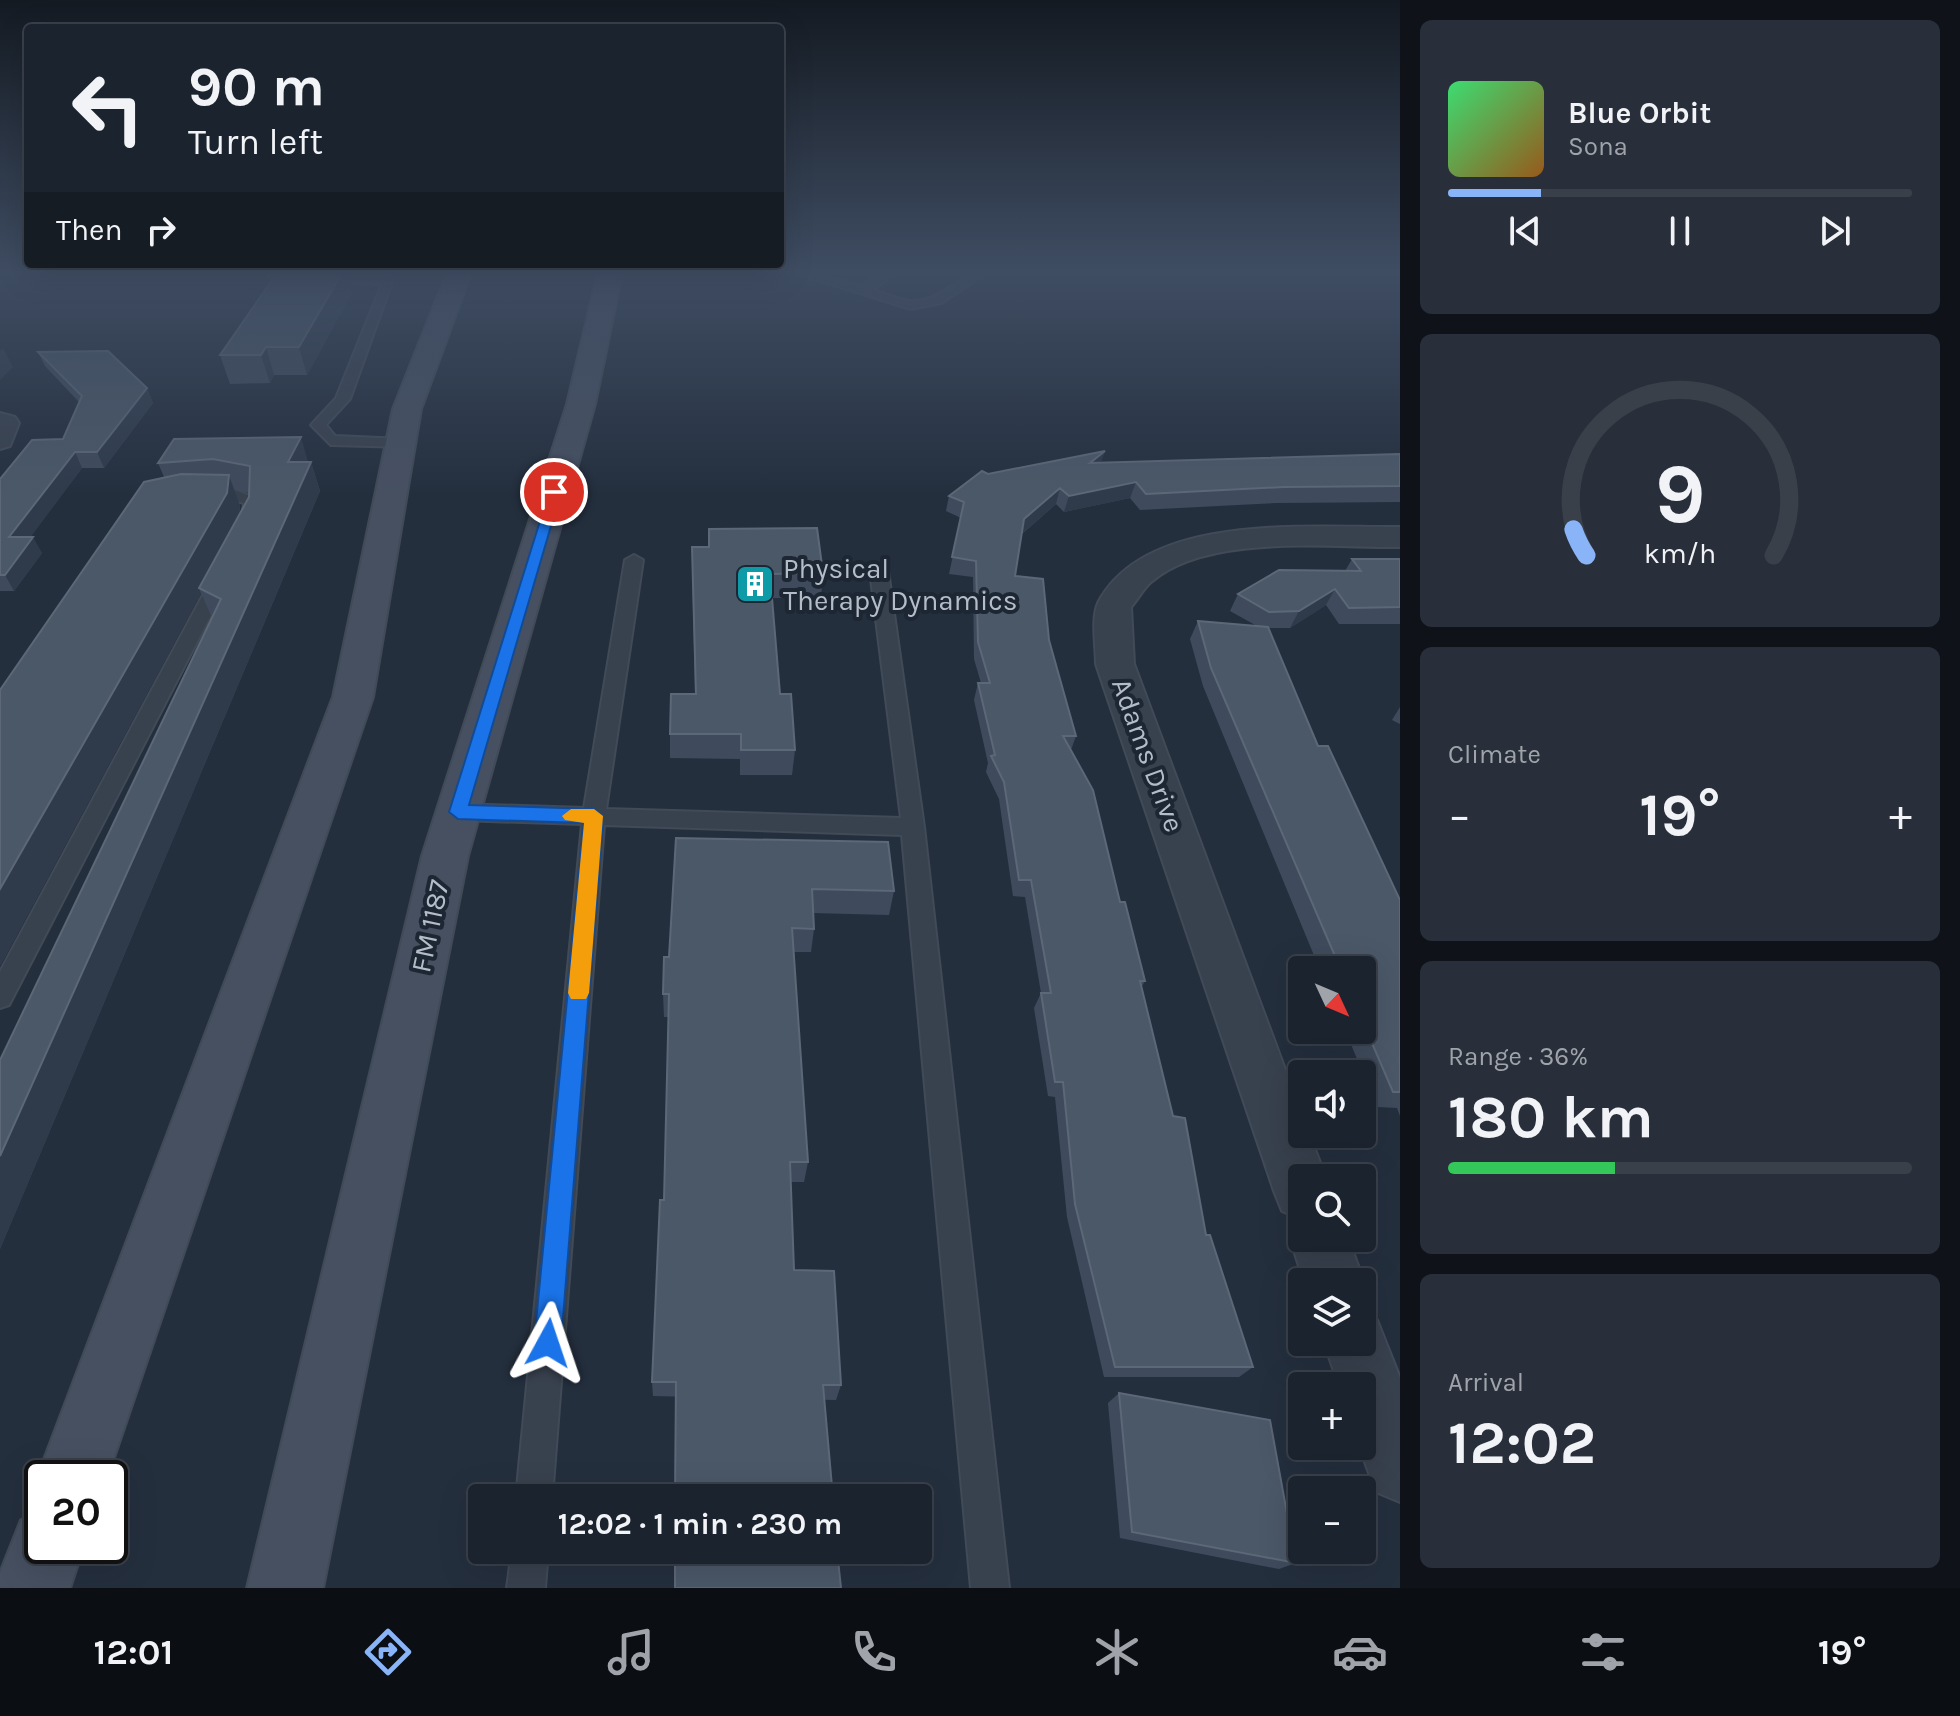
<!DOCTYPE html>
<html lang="en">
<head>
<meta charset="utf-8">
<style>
	:root { --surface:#1b232e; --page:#282f3a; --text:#f1f3f6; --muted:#a0a4aa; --line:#39404a; --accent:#8ab4f8 }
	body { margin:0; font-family:Karla,sans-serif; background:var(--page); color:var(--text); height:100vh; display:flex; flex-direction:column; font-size:30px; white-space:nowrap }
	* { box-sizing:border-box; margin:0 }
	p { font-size:26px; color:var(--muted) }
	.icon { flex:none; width:44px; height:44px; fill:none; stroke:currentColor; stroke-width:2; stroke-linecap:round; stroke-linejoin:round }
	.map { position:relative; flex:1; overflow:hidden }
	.details { display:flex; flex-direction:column; gap:20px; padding:20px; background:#0f1319; width:560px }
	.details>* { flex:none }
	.top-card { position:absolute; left:24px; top:24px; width:760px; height:244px; border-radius:8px; box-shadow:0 8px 32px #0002,0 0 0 2px var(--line); background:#1b232e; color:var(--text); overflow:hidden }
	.needle { width:52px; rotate:134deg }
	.controls { position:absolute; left:1288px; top:956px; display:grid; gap:16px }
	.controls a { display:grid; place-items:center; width:88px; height:88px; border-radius:8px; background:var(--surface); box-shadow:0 8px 32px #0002,0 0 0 2px var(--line); font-size:40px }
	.speed { position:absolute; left:24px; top:1460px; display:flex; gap:16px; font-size:40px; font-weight:700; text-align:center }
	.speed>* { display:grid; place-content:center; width:104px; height:104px; border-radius:50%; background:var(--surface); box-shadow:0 8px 32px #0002,0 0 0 2px var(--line); line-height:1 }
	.speed .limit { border:4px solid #111; border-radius:12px; background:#fff; color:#111 }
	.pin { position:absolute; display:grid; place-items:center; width:68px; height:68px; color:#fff; margin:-34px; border:4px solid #fff; border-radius:50%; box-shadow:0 2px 8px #0007 }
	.me { position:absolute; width:88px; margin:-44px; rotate:5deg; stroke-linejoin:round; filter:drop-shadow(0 0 6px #0008) }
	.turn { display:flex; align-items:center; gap:28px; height:168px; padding:0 32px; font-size:36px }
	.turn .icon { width:104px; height:104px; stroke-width:2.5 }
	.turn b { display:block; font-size:56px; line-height:68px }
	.then { display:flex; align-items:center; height:76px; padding:0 32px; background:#0003; gap:16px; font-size:30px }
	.big { font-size:60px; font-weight:700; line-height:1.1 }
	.details .tile { flex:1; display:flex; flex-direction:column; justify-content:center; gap:12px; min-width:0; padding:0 28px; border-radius:12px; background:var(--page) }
	.details .dial { align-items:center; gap:0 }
	.dial svg { height:208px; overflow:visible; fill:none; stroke:var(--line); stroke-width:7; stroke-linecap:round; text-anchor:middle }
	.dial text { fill:var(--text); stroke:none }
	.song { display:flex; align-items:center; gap:24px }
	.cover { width:96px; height:96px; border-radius:12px; background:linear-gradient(135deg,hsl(140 70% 55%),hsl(30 70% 35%)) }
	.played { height:8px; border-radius:4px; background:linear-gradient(90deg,var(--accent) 20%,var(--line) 20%) }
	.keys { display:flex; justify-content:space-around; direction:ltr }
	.heat { display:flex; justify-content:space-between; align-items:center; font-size:44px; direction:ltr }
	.charge { height:12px; border-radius:6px; background:linear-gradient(90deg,#34c759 36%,var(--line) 0) }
	.trip { position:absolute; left:468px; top:1484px; width:464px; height:80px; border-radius:8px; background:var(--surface); box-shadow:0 8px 32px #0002,0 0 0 2px var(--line); font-weight:700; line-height:80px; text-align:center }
	.menu { display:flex; height:128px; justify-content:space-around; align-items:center; background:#0b0e12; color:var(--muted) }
	.menu .icon { width:56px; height:56px }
	.menu .active { color:var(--accent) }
	.menu b { font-size:36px; color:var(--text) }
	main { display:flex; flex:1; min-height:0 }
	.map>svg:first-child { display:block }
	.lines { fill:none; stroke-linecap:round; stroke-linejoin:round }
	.service-casing { stroke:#414a57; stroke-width:4 }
	.minor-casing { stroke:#414a57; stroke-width:4 }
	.secondary-casing { stroke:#414a57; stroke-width:4 }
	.service { fill:#38414e; fill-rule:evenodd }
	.minor { fill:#38414e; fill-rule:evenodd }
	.secondary { fill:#465061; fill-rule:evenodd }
	.wall { fill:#3f4b5c; fill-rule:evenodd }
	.shaded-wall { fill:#2f3b4b }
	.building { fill:#4b5868; stroke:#5c6777; stroke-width:2 }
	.route { fill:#1a73e8; stroke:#114b97; stroke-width:2 }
	.slow { fill:#f59e0b }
	.labels { text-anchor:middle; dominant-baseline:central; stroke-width:8; stroke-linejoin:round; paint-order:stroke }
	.poi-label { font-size:28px; fill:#b4bcc9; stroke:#1d2633; text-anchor:start }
	.street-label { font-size:28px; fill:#b4bcc9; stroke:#1d2633 }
</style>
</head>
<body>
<main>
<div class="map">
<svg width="1400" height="1588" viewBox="0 0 1400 1588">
	<rect width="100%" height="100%" fill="#242f3e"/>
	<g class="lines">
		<defs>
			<g id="service">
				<path d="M270,273l107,1 16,5 -43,120 -24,26 9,11 68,3 8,5 -3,3 -77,-2 -20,-20 25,-27 46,-114 -108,-4 -6,-4z"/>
				<path d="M795,273h19l46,13 22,-13h15l-25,17c12,3 25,9 37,11 29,4 48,-28 77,-28l-45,30 -30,6z"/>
				<path d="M235,490l25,10 -5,29h-12l-2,-4 3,-22c-15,-5 -33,4 -44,-5l8,-5z"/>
				<path d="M634,555l9,5 -37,249 295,9 -31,-247 9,-5 9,5 36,256 85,761h-38l-69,-753 -298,-10 -52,673h-36l66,-674 -124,-4 -8,-2 -3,-6 3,-6 8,-2 126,4 41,-248z"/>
				<path d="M220,575l9,5 -220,425 -9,3v-36l211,-392z"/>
				<path d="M512,1550h36l-3,38h-38z"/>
			</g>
			<g id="minor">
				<path d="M0,413l15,4 4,6 -9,23 -10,3z"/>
				<path d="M1400,527v20c-70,1 -193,-14 -249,35 -8,7 -13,17 -20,25l3,57 168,451v19h7l17,44h-24v60h46l16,44 -2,5v-5h-58l-14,-44 8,-20 -16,-7 -8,-20 -178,-527c0,-17 -5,-46 2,-61 48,-92 216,-75 302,-76z"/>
				<path d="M1362,1314l15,6 23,58v124l-24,-10 -17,-46h3v-60h-23l-15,-44h38z"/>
			</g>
			<g id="secondary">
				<path d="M447,273h24l-50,136 -48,288 -266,781h-65v13l-5,-13 296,-781 60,-288z"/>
				<path d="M598,273h24l-27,131 -127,452 -145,732h-76l175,-732 145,-452z"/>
				<path d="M42,1511v35h42l-14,42h-70v-15l21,-53z"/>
			</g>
		</defs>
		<use href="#service" class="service-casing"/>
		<use href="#minor" class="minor-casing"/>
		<use href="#secondary" class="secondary-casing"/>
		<use href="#service" class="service"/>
		<use href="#minor" class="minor"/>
		<use href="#secondary" class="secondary"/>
	</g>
	<g class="wall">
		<path d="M277,273h71l4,20 -45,82h-33l-4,8 -40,1 -10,-29z"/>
		<path d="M38,352l109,36 6,15 -49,65h-22l-52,69 12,16 -28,38h-14v-112l63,-40 16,-37 -34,-36z"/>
		<path d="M174,439l137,23 9,29 -320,758v-189l212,-442 -11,-25 -201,373 164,-489 -6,-14zM234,490l15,3v4l-10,19 1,-10z"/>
		<path d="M1400,454v48l-123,1 -137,7 -10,-12 -66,14 -8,-8 -34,30 -7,42 34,64 27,96 -5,14 74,231 -4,7 32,128 33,119 47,132 -14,10h-135l-37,-160 -12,-120 -7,-1 -14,-88 7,-15 -16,-96 -12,-1 -14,-97 -13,-27 2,-9 -14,-63 4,-17h3l-7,-24 -1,-82 -24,-3 12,-56 -15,-7 3,-15 39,-22 113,-11z"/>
		<path d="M1352,559h48v65h-61l-13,-19 -36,23h-22l50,118 82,154v216l-3,-8 -20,-1 -32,-77h17v-60h-42l-117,-284 -13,-47 8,-18 59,5 -27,-15 8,-17 107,-23z"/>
		<path d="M692,571l131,2 -2,25h-49l8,96 15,56 -3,25h-52v-16l-70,-1v-24l25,-40z"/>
		<path d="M1400,707v17l-8,-4z"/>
		<path d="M676,838l218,53 -5,24 -76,-2 1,16 -3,23h-17l14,210 -4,20h-13l3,88 47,115 -5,15 -183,-4 -1,-14 12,-182 5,-183h-5l-1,-23 6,-37z"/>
		<path d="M1119,1393l177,170 -17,6 -159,-31 -12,-135z"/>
	</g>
	<g class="shaded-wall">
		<path d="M342,273h6l4,20 -45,82 -8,-28z"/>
		<path d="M266,347l8,28 -4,8 -9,-28z"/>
		<path d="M3,348l10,19 -13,13v-29z"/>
		<path d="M147,388l6,15 -49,65 -7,-16z"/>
		<path d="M301,437l8,28 -21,-3z"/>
		<path d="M1105,451l-5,15 -10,-3z"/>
		<path d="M75,452l7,16 -64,86 -9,-17z"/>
		<path d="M311,462l9,29 -320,758v-93z"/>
		<path d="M229,475l11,31 -2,18 -39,64 2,5 -201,373v-77z"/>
		<path d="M1136,482l-6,16 -66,14 5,-16z"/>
		<path d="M1060,488l-4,16 -37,32 5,-17z"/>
		<path d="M33,537l9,16 -28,38 -9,-16z"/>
		<path d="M1335,589l-9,16 -36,23 9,-17z"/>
	</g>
	<g class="building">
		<path d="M277,273h65l-43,74h-33l-5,8h-41z"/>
		<path d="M108,351l39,37 -50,64h-22l-66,85h24l-28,38h-5v-96l32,-39 31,-1 19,-43 -44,-44z"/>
		<path d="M301,437l-13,25h23l-311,694v-96l221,-461 -22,-11 50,-91 1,-31 -37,-7 -55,4 16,-24z"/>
		<path d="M1105,451l-15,12 310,-9v32l-116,1 -138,7 -10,-12 -67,14 -9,-8 -36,31 -9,57 28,3 6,61 27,96h-13l30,54 27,112h5l20,79h-5l33,135 12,2 21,117h4l43,132h-138l-40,-163 -12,-122h-8l-14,-89h10l-20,-113h-12l-15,-98 -13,-26 4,-1 -17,-72h12l-12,-41 -2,-81 -24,-4 12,-55 -15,-6 33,-25 6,3z"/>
		<path d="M181,474l48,1 -2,18 -227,396v-199l144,-208z"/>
		<path d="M817,528l6,45 -53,1 10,120h11l4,56h-54v-16h-71l1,-40h25l-4,-147h17v-18z"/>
		<path d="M1352,559h48v48l-51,1 -14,-19 -36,22 -30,1 -31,-18 41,-24 82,1z"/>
		<path d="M1198,621l70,6 50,119h10l72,154v192h-7l-31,-72v-50h-21l-130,-302z"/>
		<path d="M676,838l212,4 6,49 -82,-2 2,40 -22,-1 16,234h-18l4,108 40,1 7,114h-18l10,113h-158l1,-116h-24l8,-182h4l5,-206h-6l1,-37h5z"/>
		<path d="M1119,1393l151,27 26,143 -164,-31z"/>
		<path d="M675,1550h162l4,38h-166z"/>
	</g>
	<linearGradient id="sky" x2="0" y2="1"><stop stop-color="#141a22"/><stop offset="0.55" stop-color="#3f4d63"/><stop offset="1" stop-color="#3f4d63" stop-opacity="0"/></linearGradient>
	<rect width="1400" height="495" fill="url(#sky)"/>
	<path class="route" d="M550,489l11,3 -92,313 125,4 9,7 -42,527 -4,10 -9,4 -10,-4 -4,-10 50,-520 -126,-4 -9,-7z"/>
	<path class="slow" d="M571,809h23l9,7 -14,177 -3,6h-15l-3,-6 16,-170 -19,-3 -3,-4z"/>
	<defs>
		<symbol id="building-square" viewBox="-11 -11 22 22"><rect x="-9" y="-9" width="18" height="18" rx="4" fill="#0f9aa8" stroke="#1d2633"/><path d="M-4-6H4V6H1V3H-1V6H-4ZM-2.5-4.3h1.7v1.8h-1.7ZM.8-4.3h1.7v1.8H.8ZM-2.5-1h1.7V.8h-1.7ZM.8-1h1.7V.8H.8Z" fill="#fff"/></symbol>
	</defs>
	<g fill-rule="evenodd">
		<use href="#building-square" x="733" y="562" width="44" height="44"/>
	</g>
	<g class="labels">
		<g class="poi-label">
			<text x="783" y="568">Physical<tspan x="783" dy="32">Therapy Dynamics</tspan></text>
		</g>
		<g class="street-label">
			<text transform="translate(1148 755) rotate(70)">Adams Drive</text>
			<text transform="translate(430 926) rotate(-78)">FM 1187</text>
		</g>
	</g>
</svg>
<div class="controls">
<a><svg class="needle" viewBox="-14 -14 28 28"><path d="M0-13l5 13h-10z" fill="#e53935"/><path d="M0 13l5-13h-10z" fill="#a0a4aa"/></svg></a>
<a><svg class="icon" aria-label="sound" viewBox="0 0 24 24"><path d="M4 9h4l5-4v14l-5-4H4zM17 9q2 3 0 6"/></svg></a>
<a><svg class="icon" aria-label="search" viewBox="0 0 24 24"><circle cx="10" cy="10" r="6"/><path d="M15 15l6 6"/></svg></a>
<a><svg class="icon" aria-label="layers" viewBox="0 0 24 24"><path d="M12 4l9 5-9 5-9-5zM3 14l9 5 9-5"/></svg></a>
<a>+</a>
<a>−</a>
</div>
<div class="speed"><div class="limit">20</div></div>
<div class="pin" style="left:554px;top:492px;background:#d93025"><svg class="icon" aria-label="arrive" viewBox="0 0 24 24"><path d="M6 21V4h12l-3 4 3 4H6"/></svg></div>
<svg class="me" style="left:548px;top:1343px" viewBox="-20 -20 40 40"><path d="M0-17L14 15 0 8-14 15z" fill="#1a73e8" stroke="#fff" stroke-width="4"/></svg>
<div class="trip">12:02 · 1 min · 230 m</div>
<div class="top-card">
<div class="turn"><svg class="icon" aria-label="left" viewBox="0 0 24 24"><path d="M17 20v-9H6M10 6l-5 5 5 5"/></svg><div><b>90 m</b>Turn left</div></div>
<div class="then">Then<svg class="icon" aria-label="right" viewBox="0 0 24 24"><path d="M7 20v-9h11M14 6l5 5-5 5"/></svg></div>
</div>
</div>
<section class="details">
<div class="tile">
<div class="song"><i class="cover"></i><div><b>Blue Orbit</b><p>Sona</p></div></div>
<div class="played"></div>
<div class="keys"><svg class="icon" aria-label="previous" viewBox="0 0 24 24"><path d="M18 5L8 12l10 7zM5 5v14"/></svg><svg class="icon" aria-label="pause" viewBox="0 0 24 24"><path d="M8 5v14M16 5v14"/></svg><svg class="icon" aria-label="next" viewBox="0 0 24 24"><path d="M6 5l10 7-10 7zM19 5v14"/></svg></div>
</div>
<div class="tile dial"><svg viewBox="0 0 100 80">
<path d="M14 69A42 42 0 1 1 86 69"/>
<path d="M14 69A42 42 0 0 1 9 59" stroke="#8ab4f8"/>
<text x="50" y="56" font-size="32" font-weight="700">9</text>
<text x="50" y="72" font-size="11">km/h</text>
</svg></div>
<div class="tile"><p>Climate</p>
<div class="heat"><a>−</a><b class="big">19°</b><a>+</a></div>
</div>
<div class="tile"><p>Range · 36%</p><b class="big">180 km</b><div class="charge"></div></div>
<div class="tile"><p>Arrival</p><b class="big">12:02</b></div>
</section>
</main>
<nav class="menu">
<b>12:01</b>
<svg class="icon active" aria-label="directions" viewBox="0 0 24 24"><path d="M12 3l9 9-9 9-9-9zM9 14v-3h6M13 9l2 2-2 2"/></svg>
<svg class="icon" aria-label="music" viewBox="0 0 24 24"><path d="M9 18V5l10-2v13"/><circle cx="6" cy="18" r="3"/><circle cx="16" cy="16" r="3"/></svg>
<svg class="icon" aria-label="phone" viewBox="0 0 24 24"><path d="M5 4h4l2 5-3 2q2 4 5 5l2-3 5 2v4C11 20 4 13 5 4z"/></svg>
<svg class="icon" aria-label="climate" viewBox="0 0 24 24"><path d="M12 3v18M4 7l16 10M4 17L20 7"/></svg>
<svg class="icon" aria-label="car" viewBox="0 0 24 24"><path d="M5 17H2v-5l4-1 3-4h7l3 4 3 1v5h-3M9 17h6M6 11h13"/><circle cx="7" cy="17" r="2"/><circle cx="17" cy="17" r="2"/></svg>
<svg class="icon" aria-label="filters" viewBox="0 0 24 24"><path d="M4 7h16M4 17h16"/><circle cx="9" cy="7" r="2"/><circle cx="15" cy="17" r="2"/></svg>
<b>19°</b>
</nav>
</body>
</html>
